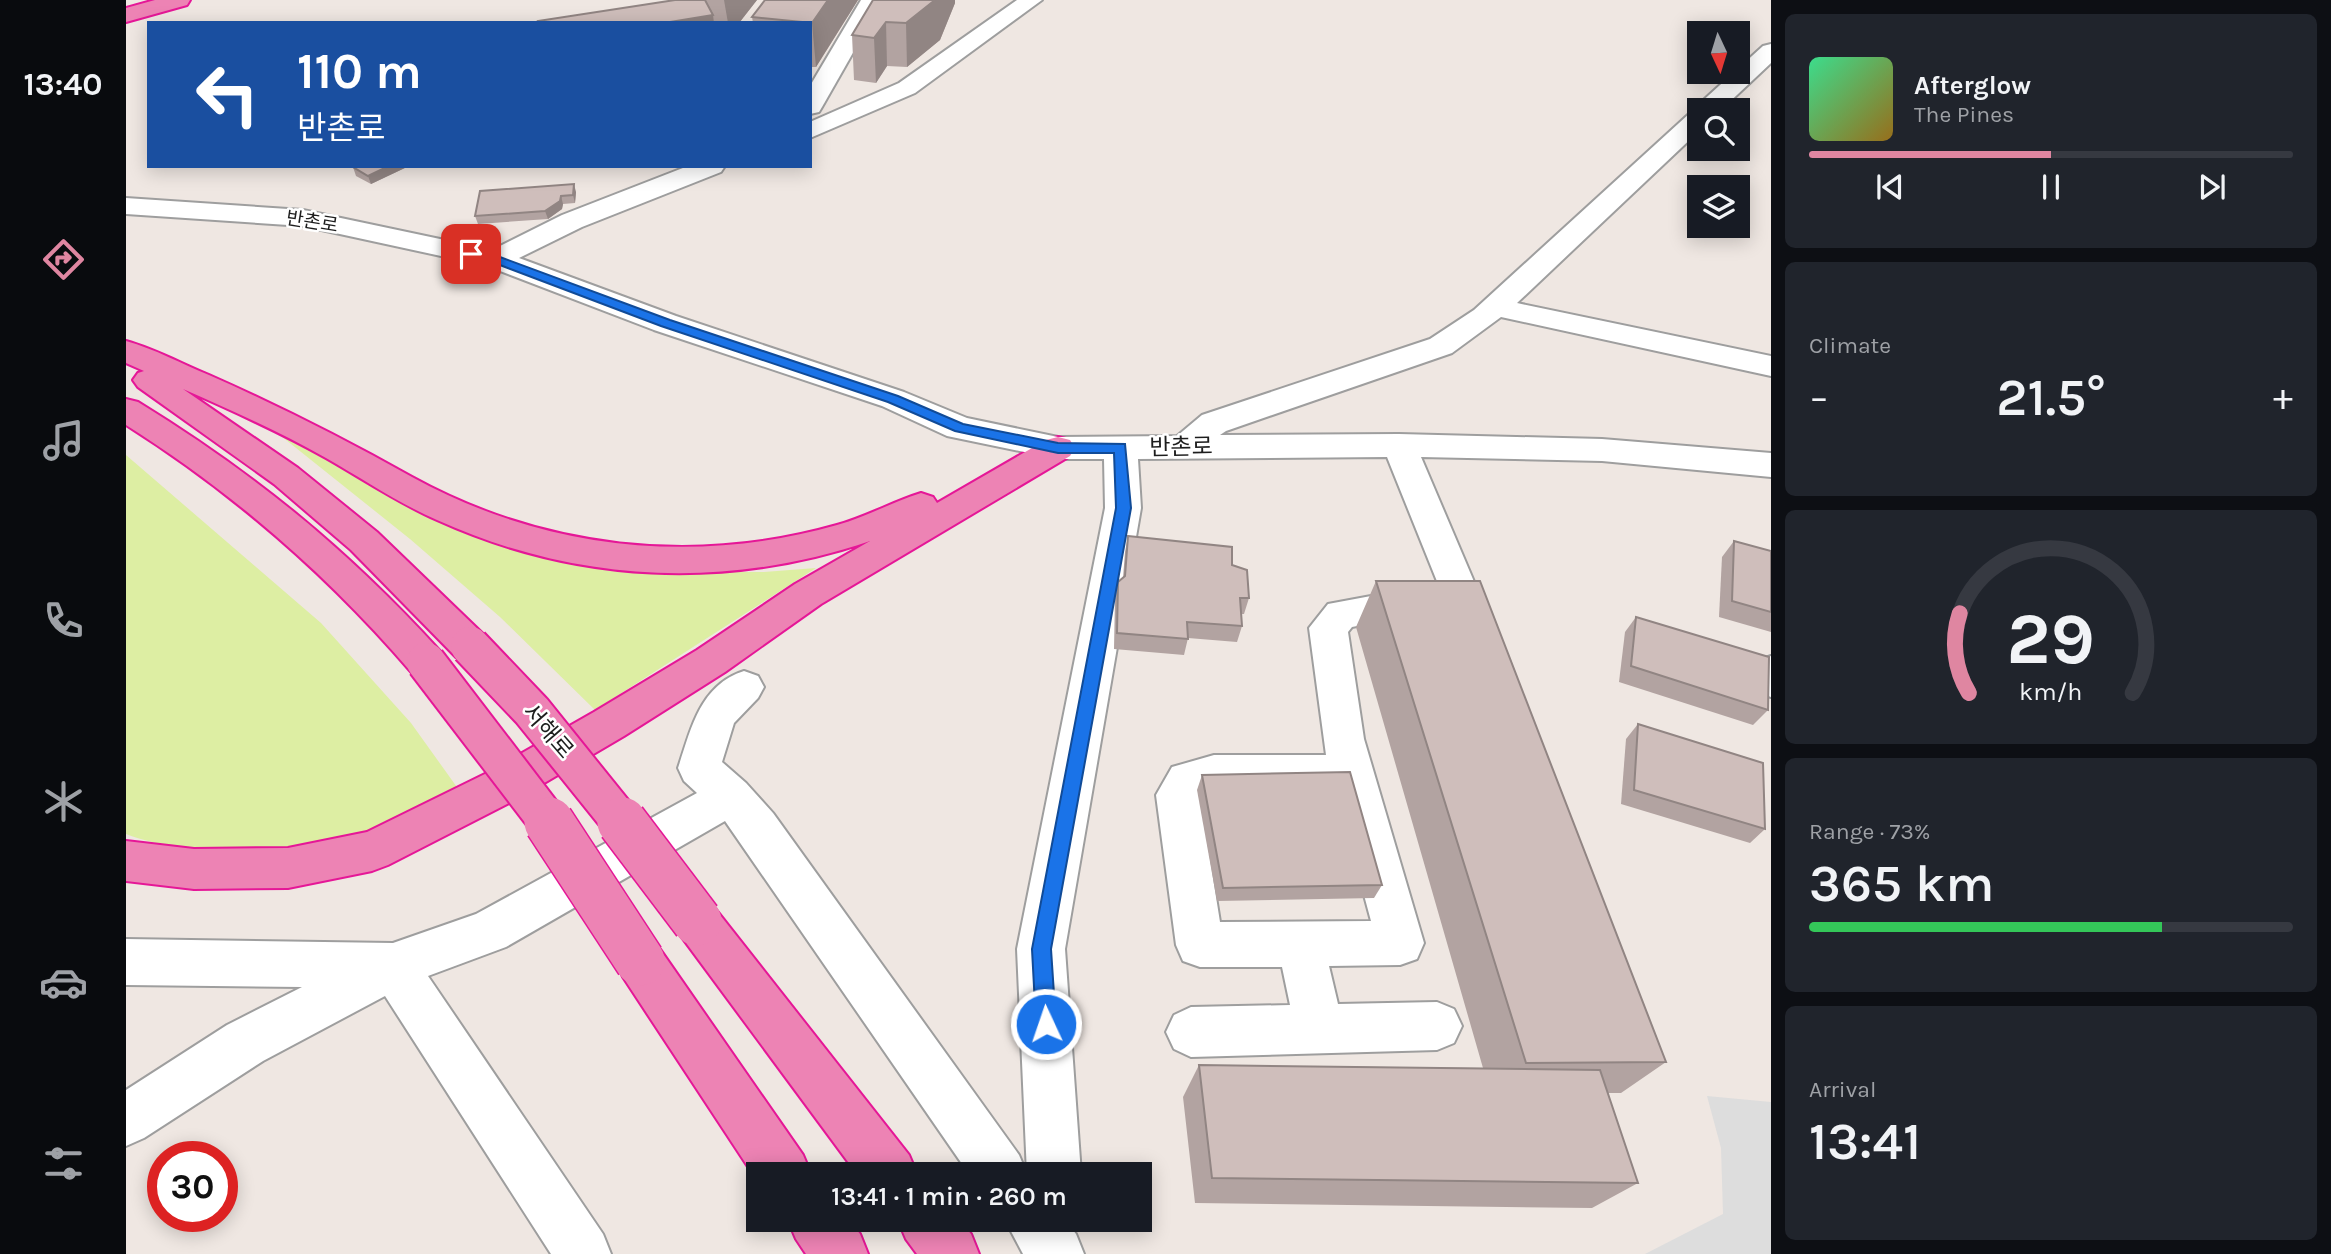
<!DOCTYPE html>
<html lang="en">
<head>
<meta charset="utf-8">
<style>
	:root { --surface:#171b24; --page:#20242c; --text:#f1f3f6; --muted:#9ea1a6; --line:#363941; --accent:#df86a1 }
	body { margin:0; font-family:Karla,"Noto Sans KR",sans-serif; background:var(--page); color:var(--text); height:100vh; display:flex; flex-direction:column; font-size:26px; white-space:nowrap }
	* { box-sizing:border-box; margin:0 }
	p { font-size:23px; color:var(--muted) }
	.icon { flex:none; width:38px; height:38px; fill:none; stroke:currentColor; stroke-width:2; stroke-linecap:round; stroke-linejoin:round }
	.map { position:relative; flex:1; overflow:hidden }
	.drawer { display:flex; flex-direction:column; gap:14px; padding:14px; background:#0d0f14; width:560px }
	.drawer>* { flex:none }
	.top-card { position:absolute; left:21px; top:21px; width:665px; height:147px; border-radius:0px; box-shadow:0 4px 18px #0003; background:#1a4fa0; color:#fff; overflow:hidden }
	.needle { width:46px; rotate:176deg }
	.controls { position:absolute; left:1561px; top:21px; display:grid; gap:14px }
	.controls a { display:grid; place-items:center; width:63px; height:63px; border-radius:0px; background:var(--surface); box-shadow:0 4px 18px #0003; font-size:35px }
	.speed { position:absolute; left:21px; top:1141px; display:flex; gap:14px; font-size:35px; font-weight:700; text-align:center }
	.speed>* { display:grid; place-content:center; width:91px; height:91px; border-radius:50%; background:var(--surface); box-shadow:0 4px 18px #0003; line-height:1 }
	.speed .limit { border:10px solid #d22; background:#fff; color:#111 }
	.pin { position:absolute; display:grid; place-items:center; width:60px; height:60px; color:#fff; margin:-30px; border-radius:14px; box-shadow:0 4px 10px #0006 }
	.me { position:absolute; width:77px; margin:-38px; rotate:357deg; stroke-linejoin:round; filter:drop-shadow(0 0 5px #0008) }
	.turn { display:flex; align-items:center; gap:24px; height:147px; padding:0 35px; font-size:32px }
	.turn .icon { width:91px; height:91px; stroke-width:2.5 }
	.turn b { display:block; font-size:49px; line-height:60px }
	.big { font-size:52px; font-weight:600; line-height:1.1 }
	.drawer .tile { flex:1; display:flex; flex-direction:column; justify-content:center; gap:10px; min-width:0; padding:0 24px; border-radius:10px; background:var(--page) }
	.drawer .dial { align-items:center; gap:0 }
	.dial svg { height:182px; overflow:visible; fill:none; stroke:var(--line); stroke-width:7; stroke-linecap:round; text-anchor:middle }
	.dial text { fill:var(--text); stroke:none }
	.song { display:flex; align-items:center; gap:21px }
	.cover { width:84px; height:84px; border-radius:10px; background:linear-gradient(135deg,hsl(150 70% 55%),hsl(40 70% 35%)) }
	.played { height:7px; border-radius:4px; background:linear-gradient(90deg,var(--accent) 50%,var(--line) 50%) }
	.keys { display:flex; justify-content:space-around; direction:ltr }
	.heat { display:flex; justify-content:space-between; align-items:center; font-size:38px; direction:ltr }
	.charge { height:10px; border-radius:5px; background:linear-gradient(90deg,#34c759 73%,var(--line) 0) }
	.trip { position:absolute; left:620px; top:1162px; width:406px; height:70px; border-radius:0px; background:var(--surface); box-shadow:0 4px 18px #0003; font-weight:600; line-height:70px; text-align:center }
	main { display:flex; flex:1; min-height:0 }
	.tab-bar { display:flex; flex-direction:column; width:126px; justify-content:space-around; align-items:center; background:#090b0e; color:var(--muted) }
	.tab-bar .icon { width:49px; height:49px }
	.tab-bar .active { color:var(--accent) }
	.tab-bar b { font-size:32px; color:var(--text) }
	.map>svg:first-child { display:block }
	.grass { fill:#ddeea3 }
	.parking { fill:#ddd }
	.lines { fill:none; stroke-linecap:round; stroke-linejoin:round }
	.minor-casing { stroke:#9e9e9e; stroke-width:4 }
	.highway-casing { stroke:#e51797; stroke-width:4 }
	.minor { fill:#fff; fill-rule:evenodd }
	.highway { fill:#ed83b4; fill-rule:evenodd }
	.highway-bridge-far1-casing { stroke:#e51797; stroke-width:42; stroke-linecap:butt }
	.highway-bridge-casing { stroke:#e51797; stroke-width:52; stroke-linecap:butt }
	.highway-bridge-far1 { stroke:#ed83b4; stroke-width:38 }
	.highway-bridge { stroke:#ed83b4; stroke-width:49 }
	.wall { fill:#b2a3a1 }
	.shaded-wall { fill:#918583 }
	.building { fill:#cfbebb; stroke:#918583; stroke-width:2 }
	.route { fill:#1a73e8; stroke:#114b97; stroke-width:2 }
	.labels { text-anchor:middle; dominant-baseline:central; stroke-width:5; stroke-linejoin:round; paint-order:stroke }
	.far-street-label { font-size:19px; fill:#1d1d1d; stroke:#fff }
	.street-label { font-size:23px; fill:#1d1d1d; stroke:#fff }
</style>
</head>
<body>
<main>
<nav class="tab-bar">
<b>13:40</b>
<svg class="icon active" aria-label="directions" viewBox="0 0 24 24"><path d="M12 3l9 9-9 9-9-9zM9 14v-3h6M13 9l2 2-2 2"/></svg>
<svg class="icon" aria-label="music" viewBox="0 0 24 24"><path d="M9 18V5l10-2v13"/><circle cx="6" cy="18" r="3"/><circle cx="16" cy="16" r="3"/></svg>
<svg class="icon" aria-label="phone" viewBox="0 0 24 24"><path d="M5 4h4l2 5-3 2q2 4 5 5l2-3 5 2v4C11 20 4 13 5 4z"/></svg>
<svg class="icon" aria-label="climate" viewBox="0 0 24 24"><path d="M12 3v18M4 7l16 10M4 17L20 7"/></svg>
<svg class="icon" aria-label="car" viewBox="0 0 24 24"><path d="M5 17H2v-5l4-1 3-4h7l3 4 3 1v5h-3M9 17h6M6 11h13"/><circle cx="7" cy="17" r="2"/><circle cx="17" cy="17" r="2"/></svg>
<svg class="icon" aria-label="filters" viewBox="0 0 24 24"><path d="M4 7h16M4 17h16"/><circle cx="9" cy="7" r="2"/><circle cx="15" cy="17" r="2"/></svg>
</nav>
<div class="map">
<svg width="1645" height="1254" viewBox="0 0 1645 1254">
	<rect width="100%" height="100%" fill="#efe7e2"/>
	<g class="grass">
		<path d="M130,416l193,102 101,40 95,14h119l52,-4 -221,142 -95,-93 -90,-78z"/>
		<path d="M0,455l195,168 90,100 48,67c-30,14 -73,39 -103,48 -63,17 -169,20 -230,-4z"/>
	</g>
	<path class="parking" d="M1581,1096l64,6v152h-126l78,-40 -2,-66z"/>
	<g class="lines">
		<defs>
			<g id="minor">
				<path d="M735,0h22l-61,107 -3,5 -9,2v-28z"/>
				<path d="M891,0h25l-127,93 -105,45v-16l89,-39z"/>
				<path d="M1645,44v19l-50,47h-22v21l-182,172 254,53v20l-270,-59 -49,36 -226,78 -6,4 179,-1 203,5 169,14v24l-169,-16 -181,-4 74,174 -5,11 -14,4 -14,-4 -5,-11 -70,-174 -249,2 3,49 -76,441 16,225h-54l-10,-225 88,-441 -1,-49h-46l-111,-23 -65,-30 -228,-76 -167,-64 -184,-40 -177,-12v-16l177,12 189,40 70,-35 126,-49h37l-4,6 -139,55 -63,31 157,58 228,76 63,26 91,19 119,-1 25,-21 228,-76 44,-29 216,-197 6,-2 2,-6 65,-59z"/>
				<path d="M1288,588l13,4 6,10 -6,10 -75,15 -4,5 16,107 60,204 -7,16 -17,6 -71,1 9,38 99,-2 17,7 8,17 -8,17 -17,7 -246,7 -17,-8 -8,-17 8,-17 17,-8 99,-2 -8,-38h-82l-17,-6 -7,-16 -20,-150 16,-28 42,-12h112l-17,-127 19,-24zM1088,791h122l35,130 -151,1 -20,-125z"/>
				<path d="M1645,656v41l-14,-5c-7,-12 -7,-18 0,-31z"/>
				<path d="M618,671l14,5 6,11 -6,11 -24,25 -12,39 24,21 27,30 246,342 8,19h-58l-244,-353 -219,126 -78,29 175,258 8,20h-60l-166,-258 -122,65 -119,77 -18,8v-56l101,-65 75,-38 -176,-2v-46l267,4 83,-29 221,-121 -13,-12 -6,-13c13,-39 22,-83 66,-97z"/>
				<path d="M879,1220h60l11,14 8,20h-61z"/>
			</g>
			<g id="highway">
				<path d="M29,0h35l-3,5 -61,17v-14z"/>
				<path d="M0,341c29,8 56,23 83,34 70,31 137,65 203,102 131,72 281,89 425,48 29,-8 55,-23 84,-32l12,4 4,6 109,-63 12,-3 12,3 5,8 -5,8 -249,148 -96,68 -101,64 -107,63 -129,66 -16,6 -84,17 -94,1 -68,-8v-40l68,8 94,-1 79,-16 120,-59 107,-61 103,-62 98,-66 75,-43c-144,49 -294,42 -433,-21 -39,-17 -74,-41 -111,-62 -46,-26 -95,-48 -143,-69l115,79 79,64 107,103 6,11 -6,11 -14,4 -14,-4 -105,-107 -77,-66 -136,-97 -5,-7 5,-7 6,-2 -18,-8z"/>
				<path d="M0,399l12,3c117,72 209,147 302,249l6,11 -6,11 -14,5 -14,-5c-84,-98 -177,-179 -286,-248z"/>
				<path d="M571,899l16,7 196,249 8,19h-60l-176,-238 -7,-15 7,-15z"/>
				<path d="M514,938l17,7 146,210 8,19h-53v8l-135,-205 -7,-16 7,-16z"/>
				<path d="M662,1220h61l11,14 8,20h-62l-10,-15z"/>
				<path d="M772,1220h61l12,14 8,20h-62l-11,-15z"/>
			</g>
		</defs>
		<use href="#minor" class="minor-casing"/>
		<use href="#highway" class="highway-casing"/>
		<use href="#minor" class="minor"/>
		<use href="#highway" class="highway"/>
		<defs>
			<g id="highway-bridge-far1">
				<path d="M344,646l62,65 91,113"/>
				<path d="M300,662l124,162"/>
			</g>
			<g id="highway-bridge">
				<path d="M423,822l91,139"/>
				<path d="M496,822l75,99"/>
			</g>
		</defs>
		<use href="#highway-bridge-far1" class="highway-bridge-far1-casing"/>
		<use href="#highway-bridge" class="highway-bridge-casing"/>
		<use href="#highway-bridge-far1" class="highway-bridge-far1"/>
		<use href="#highway-bridge" class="highway-bridge"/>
	</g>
	<g class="wall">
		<path d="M548,0h83l-18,23h-200z"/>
		<path d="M732,0l-42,67h-6v-44h-57l-1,-6z"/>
		<path d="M747,0h82v3l-15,37 -33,27 -20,-1 -11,17 -22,-3 -2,-45z"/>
		<path d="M230,166h53l-38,18 -15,-8 -3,-9z"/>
		<path d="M450,192l-1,11 -12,1 -1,5 -14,10 -70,5 -3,-8z"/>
		<path d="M1002,536l104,29 17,33 -5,16h-3l1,12 -5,16 -49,-4 -4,17 -70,-6 1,-51 3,-16 5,-4 2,-26z"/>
		<path d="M1608,541l37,10v81l-52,-15 3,-60z"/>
		<path d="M1250,581l290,481 -45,31h-13l30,90 -46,25 -397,-5 -12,-106 16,-32 284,3 -127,-441z"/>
		<path d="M1510,617l132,93 -15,15 -134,-43 6,-50z"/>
		<path d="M1512,724l127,105 -15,14 -129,-39 5,-65z"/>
		<path d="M1076,775l180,110 -8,13 -157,3 -20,-111z"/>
	</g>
	<g class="shaded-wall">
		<path d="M598,0h33l-18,23h-11z"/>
		<path d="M702,0h30l-42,67 -4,-44z"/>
		<path d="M809,0h20v3l-15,37 -33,27 -1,-44z"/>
		<path d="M587,15l1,8h-50z"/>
		<path d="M760,22l1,44 -11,17 -2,-45z"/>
		<path d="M263,166h20l-38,18 -3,-8z"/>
		<path d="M448,184l2,8 -1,11 -2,-8z"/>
		<path d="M435,196l2,8 -1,5 -14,10 -3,-8z"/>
	</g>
	<g class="building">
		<path d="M549,0h30l8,15 -49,8h-125l-1,-2z"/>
		<path d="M639,0h63l-16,23 -60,-6z"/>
		<path d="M747,0h62l-29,23 -20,-1 -12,16 -22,-3z"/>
		<path d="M230,166h33l-21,10 -15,-9z"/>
		<path d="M448,184l-1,11 -12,1 -1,5 -15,10 -70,5 5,-25z"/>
		<path d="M1002,536l104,11v18l15,5 2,28h-9l2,28 -55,-4 1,17 -71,-6 1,-51 7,-6z"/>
		<path d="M1608,541l37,10v61l-39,-11z"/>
		<path d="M1250,581h104l186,481 -140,1z"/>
		<path d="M1510,617l133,40 -1,53 -137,-44z"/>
		<path d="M1512,724l125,39 2,66 -131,-39z"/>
		<path d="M1224,772l32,113 -159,3 -21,-113z"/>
		<path d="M1073,1065l401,5 38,113 -426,-5z"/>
	</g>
	<path class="route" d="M345,251l29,6 170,63 228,76 65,28 95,19 67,1 6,64 -80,441 5,75 -3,8 -7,3 -7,-3 -3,-8 -4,-75 84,-441 -2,-55h-56l-103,-22 -67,-29 -227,-76 -169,-64 -25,-5v-5z"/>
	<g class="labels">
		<g class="far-street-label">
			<text transform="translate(186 222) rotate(9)">반촌로</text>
		</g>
		<g class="street-label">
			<text transform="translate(1055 447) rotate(-1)">반촌로</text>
			<text transform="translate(422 731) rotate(49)">서해로</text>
		</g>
	</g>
</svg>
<div class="controls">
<a><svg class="needle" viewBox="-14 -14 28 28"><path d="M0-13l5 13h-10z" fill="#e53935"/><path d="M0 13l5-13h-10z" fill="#9ea1a6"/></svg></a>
<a><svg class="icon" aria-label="search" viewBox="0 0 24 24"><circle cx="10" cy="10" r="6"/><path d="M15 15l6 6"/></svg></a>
<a><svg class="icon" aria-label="layers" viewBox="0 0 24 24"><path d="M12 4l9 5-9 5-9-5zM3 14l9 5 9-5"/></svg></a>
</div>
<div class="speed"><div class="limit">30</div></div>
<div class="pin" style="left:345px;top:254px;background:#d93025"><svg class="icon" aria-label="arrive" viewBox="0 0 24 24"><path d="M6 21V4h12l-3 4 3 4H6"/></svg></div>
<svg class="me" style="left:920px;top:1024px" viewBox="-20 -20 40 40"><circle r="17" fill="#1a73e8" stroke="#fff" stroke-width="3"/><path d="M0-11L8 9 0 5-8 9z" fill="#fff"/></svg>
<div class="trip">13:41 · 1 min · 260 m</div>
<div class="top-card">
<div class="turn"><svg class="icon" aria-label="left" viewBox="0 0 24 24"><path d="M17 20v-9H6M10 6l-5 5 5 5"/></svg><div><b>110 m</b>반촌로</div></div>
</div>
</div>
<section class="drawer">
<div class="tile">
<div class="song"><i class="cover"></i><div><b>Afterglow</b><p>The Pines</p></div></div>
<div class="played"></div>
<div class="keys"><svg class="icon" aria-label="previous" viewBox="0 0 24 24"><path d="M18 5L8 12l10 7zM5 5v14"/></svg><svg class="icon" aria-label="pause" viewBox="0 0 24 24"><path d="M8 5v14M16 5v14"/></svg><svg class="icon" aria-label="next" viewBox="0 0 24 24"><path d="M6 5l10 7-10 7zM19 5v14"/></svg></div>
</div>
<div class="tile"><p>Climate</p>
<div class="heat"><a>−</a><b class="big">21.5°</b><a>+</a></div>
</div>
<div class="tile dial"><svg viewBox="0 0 100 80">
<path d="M14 69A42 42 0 1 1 86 69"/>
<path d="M14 69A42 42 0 0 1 10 34" stroke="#df86a1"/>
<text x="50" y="56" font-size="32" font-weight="700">29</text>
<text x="50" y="72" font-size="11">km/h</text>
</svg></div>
<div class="tile"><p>Range · 73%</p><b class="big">365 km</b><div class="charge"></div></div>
<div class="tile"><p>Arrival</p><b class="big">13:41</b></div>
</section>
</main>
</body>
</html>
